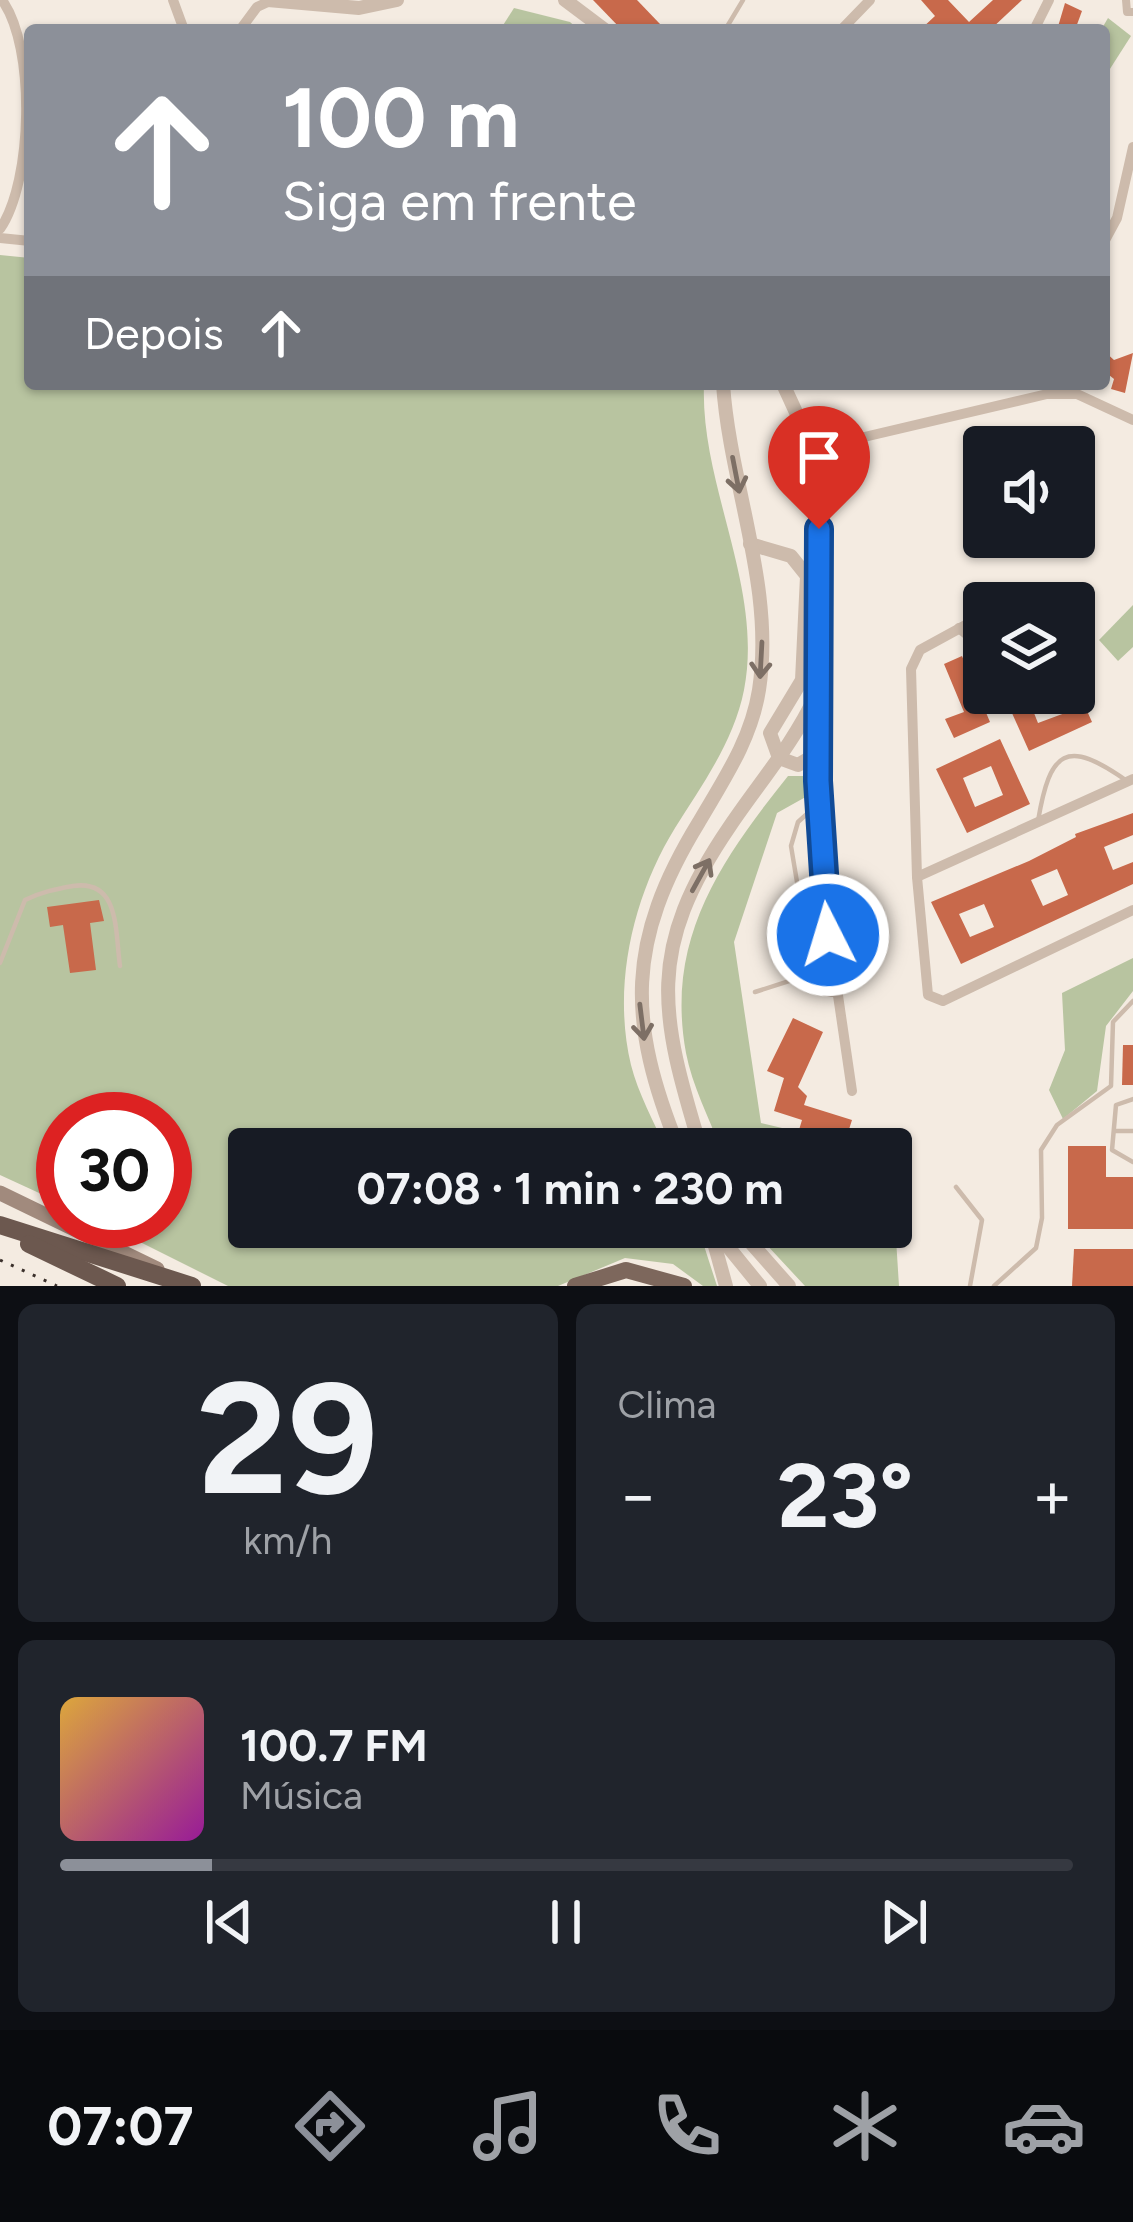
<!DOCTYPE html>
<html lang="pt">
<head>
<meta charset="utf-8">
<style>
	:root { --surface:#171b24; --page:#20242c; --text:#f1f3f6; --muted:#9ea1a6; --line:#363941; --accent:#8c9099 }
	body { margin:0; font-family:Figtree,sans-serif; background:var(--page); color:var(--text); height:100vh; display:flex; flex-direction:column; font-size:45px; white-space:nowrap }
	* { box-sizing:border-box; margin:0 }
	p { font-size:39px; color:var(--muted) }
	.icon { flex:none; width:66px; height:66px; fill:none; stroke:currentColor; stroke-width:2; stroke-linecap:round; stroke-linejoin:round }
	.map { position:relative; height:1286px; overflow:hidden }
	.panel { display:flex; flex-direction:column; gap:18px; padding:18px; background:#0d0f14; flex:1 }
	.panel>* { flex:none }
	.guide { position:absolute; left:24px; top:24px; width:1086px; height:366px; border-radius:12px; box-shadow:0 3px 9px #0004; background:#8c9099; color:#fff; overflow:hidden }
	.controls { position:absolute; left:963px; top:426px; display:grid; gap:24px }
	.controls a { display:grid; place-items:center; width:132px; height:132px; border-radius:12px; background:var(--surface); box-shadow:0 3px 9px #0004; font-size:60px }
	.speed { position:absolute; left:36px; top:1092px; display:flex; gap:24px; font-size:60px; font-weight:700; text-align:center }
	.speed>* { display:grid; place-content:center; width:156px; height:156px; border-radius:50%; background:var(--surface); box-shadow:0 3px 9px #0004; line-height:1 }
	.speed .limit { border:18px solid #d22; background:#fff; color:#111 }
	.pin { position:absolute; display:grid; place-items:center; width:102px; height:102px; color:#fff; margin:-123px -51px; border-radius:50% 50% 50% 0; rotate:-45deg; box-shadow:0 0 12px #0007 }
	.pin .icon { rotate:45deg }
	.me { position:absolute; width:132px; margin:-66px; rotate:355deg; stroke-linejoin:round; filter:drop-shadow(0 0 9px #0008) }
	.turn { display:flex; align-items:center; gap:42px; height:252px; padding:0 60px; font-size:54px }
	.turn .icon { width:156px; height:156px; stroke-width:2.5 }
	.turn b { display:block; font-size:84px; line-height:102px }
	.then { display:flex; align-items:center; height:114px; padding:0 60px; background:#0003; gap:24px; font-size:45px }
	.big { font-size:90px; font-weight:700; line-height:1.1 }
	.panel .widget { flex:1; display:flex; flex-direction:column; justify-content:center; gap:18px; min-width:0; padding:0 42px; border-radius:18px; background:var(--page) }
	.panel .dial { align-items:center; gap:0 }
	.dial b { font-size:156px; line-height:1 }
	.song { display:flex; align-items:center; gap:36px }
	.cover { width:144px; height:144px; border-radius:18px; background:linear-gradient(135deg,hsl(40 70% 55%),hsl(300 70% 35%)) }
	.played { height:12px; border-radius:6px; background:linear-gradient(90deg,var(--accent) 15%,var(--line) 15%) }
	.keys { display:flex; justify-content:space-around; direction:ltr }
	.heat { display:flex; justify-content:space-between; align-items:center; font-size:66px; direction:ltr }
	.panel .tiles { flex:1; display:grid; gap:18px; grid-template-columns:1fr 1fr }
	.widget:last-child { grid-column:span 2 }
	.trip { position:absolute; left:228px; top:1128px; width:684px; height:120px; border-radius:12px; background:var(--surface); box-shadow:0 3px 9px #0004; font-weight:700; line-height:120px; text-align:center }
	.tabs { display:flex; height:192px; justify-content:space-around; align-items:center; background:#090b0e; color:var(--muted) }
	.tabs .icon { width:84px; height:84px }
	.tabs .active { color:var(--accent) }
	.tabs b { font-size:54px; color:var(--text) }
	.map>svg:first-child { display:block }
	.green { fill:#b8c4a0 }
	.building { fill:#c8694b; fill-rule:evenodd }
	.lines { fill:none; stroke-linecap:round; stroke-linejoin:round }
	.service { stroke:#cdbbac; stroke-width:4.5 }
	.pedestrian { stroke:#cdbbac; stroke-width:8 }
	.minor { stroke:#cdbbac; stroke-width:10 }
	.tertiary { stroke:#cdbbac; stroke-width:14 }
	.secondary { stroke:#a18a7d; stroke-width:15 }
	.primary { stroke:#7d675c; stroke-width:16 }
	.trunk { stroke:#6c584f; stroke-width:18 }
	.rail { stroke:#3b302b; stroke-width:3; stroke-dasharray:3 9; stroke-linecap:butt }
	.oneway { stroke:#7d6f65 }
	.route-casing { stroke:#114b97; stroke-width:30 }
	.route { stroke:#1a73e8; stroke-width:21 }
</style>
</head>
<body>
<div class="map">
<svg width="1133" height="1286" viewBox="0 0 1133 1286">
	<rect width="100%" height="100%" fill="#f4ebe1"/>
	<g class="green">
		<path d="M514,8l56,14 9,8h-79z"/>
		<path d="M1108,18l23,18 -23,36 -7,-42z"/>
		<path d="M0,255l30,3v126h674c-4,102 60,203 40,306 -10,51 -42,95 -69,138 -42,68 -63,158 -44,237 7,28 23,57 35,84h-417v78h449l19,59h-14l-30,-22 -48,-6 -67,28h-330l-130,-65h67v-102h-102v85l-63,-29z"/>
		<path d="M1133,605v42l-15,14 -19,-21z"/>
		<path d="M788,776h17l6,18 -34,19 -43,129 27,181 110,26h-150c-12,-31 -29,-64 -35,-96 -21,-114 35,-193 102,-277z"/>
		<path d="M1133,958v33l-27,35 -9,65 -34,28 -14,-29 16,-40 -3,-57z"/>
		<path d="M891,1160l8,126h-94l-55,-59h141z"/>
	</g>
	<g class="building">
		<path d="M593,0h44l23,24 -6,6h-32z"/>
		<path d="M921,0h27l21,22 24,-22h29l-32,30h-70l15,-14z"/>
		<path d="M1065,3l17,8 -7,19h-18z"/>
		<path d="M1104,351l10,9 19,-7 -8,40 -14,-4 3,-10 -10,-8z"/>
		<path d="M962,656l28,66 -36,16 -9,-19 19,-7 -20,-48z"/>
		<path d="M1003,693h23l12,30 27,-10 -8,-20h22l13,29 -63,29z"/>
		<path d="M1000,739l30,65 -63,29 -31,-64zM991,766l12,29 -28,12 -12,-29z"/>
		<path d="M1133,813v22l-29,12 9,23 20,-8v22l-172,80 -30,-62 98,-41 47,-24 -1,-3zM1057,869l11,26 -25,11 -12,-26zM984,904l10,23 -24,10 -11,-23z"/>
		<path d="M99,900l5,21 -14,2 6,47 -26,3 -7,-48 -13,2 -3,-20z"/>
		<path d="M793,1018l30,14 -25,55 9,9 -3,9 48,15 -8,25 -45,-15 3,-10 -28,-9 10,-33 -17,-7z"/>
		<path d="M1123,1045h10v40h-11z"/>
		<path d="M1068,1146h38v31h27v52h-65z"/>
		<path d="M1074,1249h59v37h-61z"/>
	</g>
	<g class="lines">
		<g class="service">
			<path d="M725,30l18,-30"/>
			<path d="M819,803l-21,19 -7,24 23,138 10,10 11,1"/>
			<path d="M1038,821c12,-71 28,-83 89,-40"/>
			<path d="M0,963l25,-63c16,-8 31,-11 48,-14 47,-7 42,45 47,80"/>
			<path d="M755,992l56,-18"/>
			<path d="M1133,1099l-17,6 -4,45 21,12"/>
			<path d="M1115,1131h18"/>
			<path d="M956,1187l26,33 -12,66"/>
			<path d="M994,1286l42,-38 6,-30 -1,-68 16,-25 54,-39 2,-64 20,-21"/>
		</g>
		<path class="pedestrian" d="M1126,0l1,12h6"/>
		<g class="minor">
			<path d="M173,0l11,30"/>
			<path d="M240,30l17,-23 13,-6"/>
			<path d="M841,30l29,-30"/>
			<path d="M1034,30l15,-30"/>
			<path d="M0,229c33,-48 36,-182 2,-229"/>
			<path d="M0,238l30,3"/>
			<path d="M1104,242l13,-24 16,-71"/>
			<path d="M810,436l47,2"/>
			<path d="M817,458l43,-20 187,-44h30l56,26"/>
			<path d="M1008,603l27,-14 17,14"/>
			<path d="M984,615l-64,35 -9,19 6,208 11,118 15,6 190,-91"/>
			<path d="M959,628l25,21"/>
			<path d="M818,753l6,147 28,191"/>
			<path d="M917,877l216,-98"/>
		</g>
		<g class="tertiary">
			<path d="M268,0l91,8 38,-8"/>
			<path d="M565,0l40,30"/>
			<path d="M750,544l41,12 16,20 -5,104 -32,53 9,25 19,7 20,-12 -1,-295 -34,-74"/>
			<path d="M679,1149c-52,-128 -53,-208 20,-327 25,-43 52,-82 60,-132 16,-103 -29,-204 -36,-306"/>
			<path d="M701,1149c-41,-135 -56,-199 29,-323 29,-43 64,-83 86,-131"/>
			<path d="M712,1227l48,59"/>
			<path d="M737,1227l52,59"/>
			<path d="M711,1232l15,54"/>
		</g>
		<path class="secondary" d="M0,1193l157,76"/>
		<path class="primary" d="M575,1286l51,-16 58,16"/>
		<g class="trunk">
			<path d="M0,1225l192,61"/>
			<path d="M29,1244l88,42"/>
		</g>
		<path class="rail" d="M0,1260l57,26"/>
	</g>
	<defs><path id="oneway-shaft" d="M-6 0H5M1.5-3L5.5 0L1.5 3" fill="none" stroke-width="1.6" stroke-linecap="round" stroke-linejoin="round" transform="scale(3)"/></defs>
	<g class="oneway">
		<use href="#oneway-shaft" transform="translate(736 475) rotate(79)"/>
		<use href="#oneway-shaft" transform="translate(761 660) rotate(93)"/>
		<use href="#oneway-shaft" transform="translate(701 875) rotate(-61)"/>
		<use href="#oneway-shaft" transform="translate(642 1022) rotate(83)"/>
	</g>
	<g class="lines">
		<defs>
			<path id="route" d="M819,529l-1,252 10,154"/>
		</defs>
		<use href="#route" class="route-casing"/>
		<use href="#route" class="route"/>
	</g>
</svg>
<div class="controls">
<a><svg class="icon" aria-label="sound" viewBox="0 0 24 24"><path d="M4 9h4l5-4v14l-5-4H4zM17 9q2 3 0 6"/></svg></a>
<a><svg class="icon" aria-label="layers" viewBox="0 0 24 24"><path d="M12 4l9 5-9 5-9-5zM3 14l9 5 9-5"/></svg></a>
</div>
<div class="speed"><div class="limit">30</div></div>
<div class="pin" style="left:819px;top:529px;background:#d93025"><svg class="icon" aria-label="arrive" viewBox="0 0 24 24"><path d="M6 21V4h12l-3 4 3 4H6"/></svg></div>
<svg class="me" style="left:828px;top:935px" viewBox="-20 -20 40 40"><circle r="17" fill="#1a73e8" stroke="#fff" stroke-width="3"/><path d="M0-11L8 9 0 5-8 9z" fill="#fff"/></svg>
<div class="trip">07:08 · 1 min · 230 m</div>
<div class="guide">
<div class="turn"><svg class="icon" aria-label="ahead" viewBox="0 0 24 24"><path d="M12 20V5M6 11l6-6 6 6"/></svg><div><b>100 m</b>Siga em frente</div></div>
<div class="then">Depois<svg class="icon" aria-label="ahead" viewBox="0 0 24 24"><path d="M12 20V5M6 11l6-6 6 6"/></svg></div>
</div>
</div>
<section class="panel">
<div class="tiles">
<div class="widget dial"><b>29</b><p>km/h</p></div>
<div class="widget"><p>Clima</p>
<div class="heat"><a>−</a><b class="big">23°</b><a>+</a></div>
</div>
<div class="widget">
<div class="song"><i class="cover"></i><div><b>100.7 FM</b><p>Música</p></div></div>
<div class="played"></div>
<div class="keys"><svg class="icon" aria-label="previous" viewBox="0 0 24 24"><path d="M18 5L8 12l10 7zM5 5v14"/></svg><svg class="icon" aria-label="pause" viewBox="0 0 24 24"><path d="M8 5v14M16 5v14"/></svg><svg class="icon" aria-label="next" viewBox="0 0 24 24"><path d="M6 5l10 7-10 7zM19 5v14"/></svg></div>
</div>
</div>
</section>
<nav class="tabs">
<b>07:07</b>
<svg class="icon active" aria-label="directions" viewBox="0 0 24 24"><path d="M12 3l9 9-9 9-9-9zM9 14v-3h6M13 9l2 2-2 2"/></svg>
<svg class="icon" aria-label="music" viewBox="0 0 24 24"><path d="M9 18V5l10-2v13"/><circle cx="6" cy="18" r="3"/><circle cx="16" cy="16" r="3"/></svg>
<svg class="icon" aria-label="phone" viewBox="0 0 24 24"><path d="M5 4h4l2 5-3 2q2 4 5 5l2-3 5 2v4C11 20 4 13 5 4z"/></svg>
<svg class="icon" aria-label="climate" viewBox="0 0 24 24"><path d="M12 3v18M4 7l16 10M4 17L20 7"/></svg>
<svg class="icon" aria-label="car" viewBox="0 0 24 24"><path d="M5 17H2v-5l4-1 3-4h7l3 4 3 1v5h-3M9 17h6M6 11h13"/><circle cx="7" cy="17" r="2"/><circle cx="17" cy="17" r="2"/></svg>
</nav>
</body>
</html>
